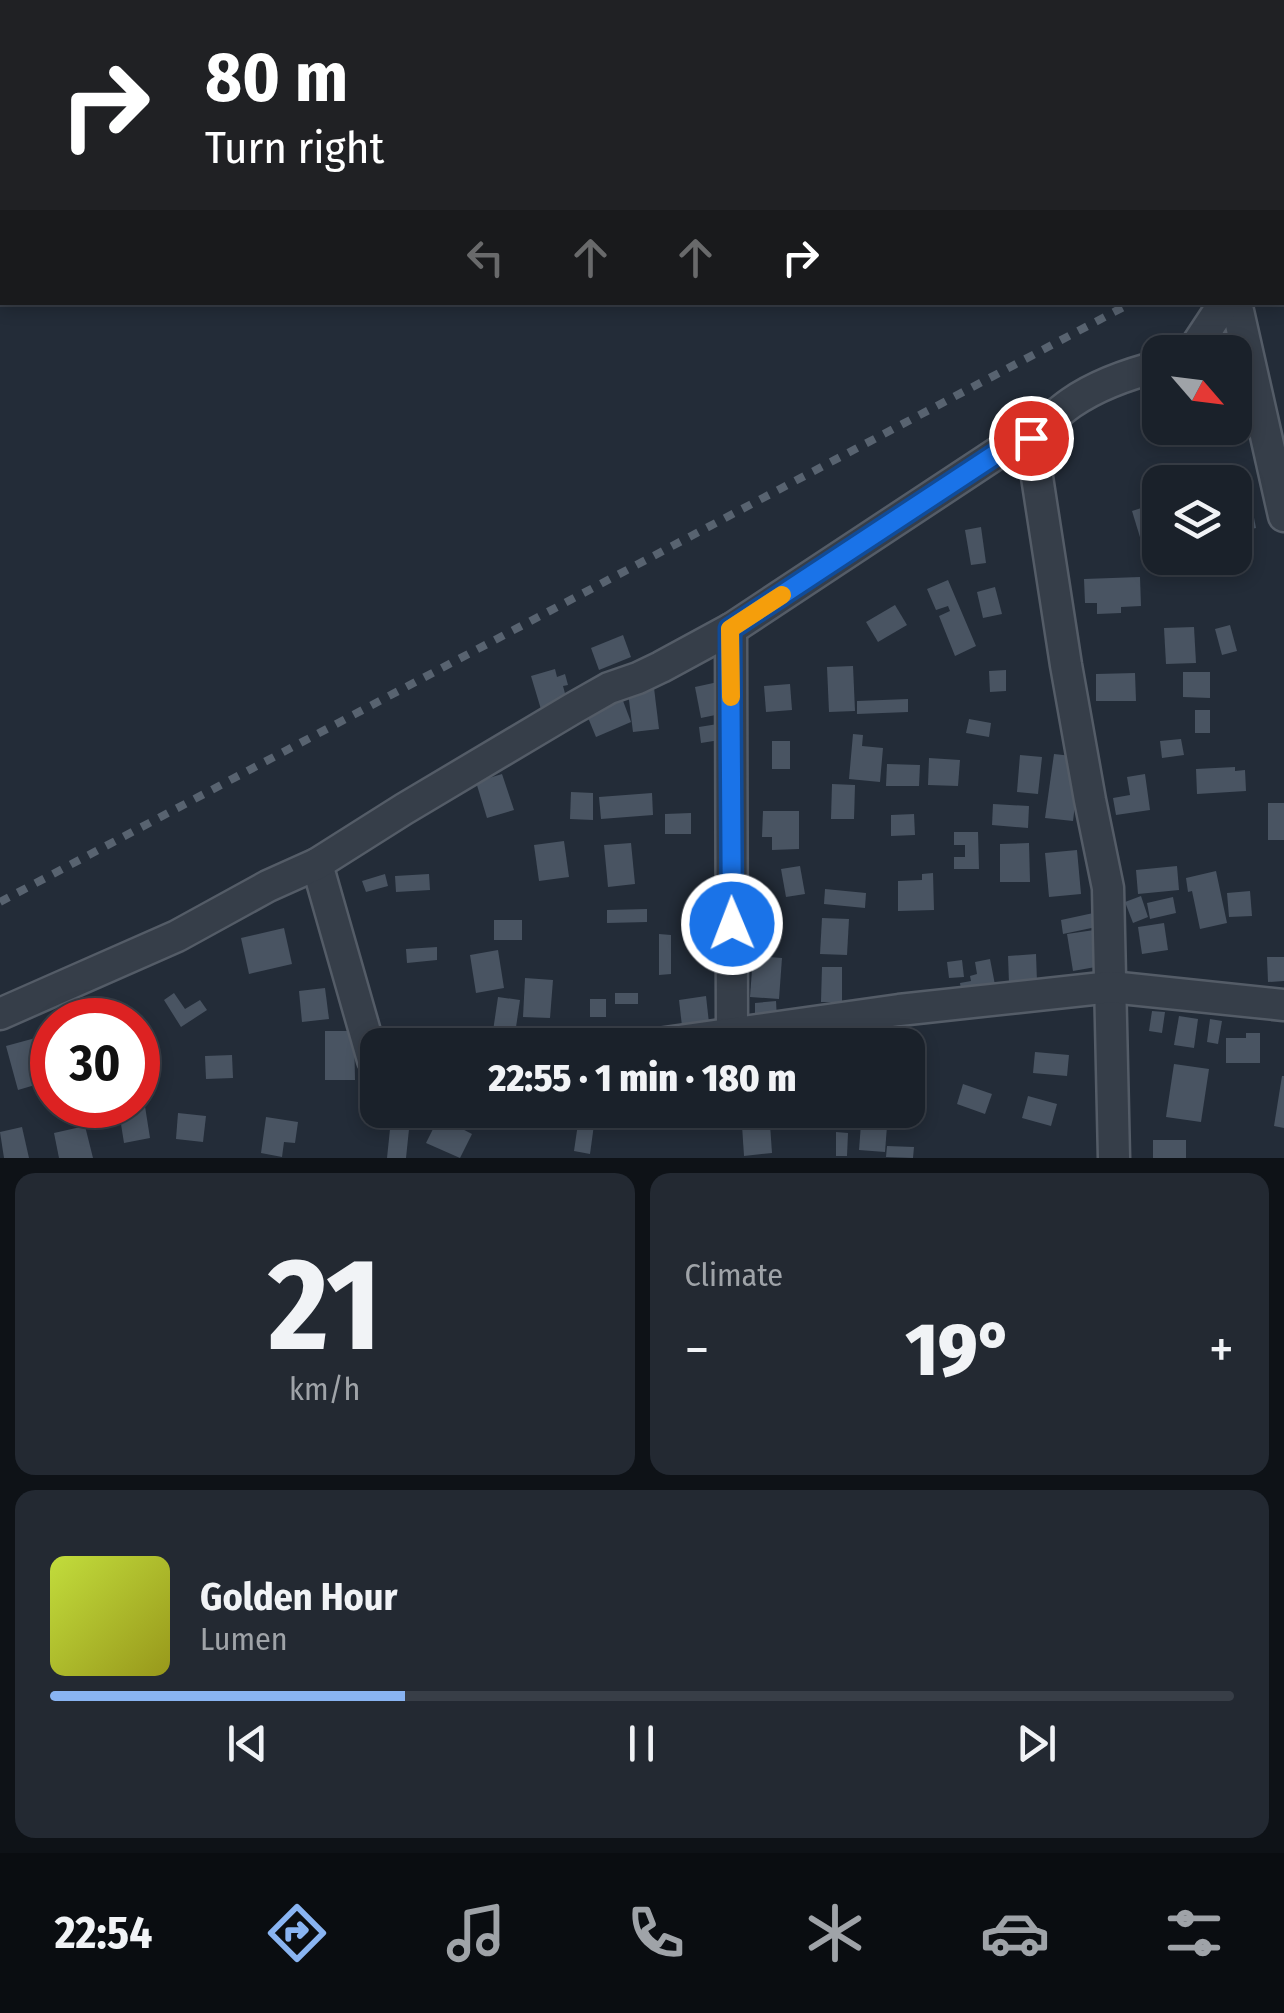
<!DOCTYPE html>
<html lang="en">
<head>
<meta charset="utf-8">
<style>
	:root { --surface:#1a212a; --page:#232932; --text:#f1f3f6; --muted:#9fa3a8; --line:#383e47; --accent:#89b4f2 }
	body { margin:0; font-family:"Fira Sans Condensed",sans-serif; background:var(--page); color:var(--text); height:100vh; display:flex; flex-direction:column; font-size:38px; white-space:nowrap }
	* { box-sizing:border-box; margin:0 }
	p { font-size:32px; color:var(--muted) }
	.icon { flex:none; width:55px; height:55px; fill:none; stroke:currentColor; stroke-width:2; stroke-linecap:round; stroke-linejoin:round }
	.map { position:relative; height:1158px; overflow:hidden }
	.drawer { display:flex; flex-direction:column; gap:15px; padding:15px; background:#0e1217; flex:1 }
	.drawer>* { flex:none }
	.banner { position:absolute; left:0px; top:0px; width:1285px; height:305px; box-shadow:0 5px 15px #0003,0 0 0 2px var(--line); background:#202124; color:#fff; overflow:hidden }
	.needle { width:65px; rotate:118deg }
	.controls { position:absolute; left:1142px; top:335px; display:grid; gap:20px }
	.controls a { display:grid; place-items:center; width:110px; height:110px; border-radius:20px; background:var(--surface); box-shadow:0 5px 15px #0003,0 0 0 2px var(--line); font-size:50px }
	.speed { position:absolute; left:30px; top:998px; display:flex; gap:20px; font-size:50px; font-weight:700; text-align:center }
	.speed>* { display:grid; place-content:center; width:130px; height:130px; border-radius:50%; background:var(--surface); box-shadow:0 5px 15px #0003,0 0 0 2px var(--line); line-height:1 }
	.speed .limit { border:15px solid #d22; background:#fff; color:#111 }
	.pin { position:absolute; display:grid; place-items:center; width:85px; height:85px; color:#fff; margin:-42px; border:5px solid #fff; border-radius:50%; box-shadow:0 2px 10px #0007 }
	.me { position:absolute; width:110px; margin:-55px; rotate:359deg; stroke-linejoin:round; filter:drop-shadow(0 0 8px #0008) }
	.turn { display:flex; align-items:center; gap:35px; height:210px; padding:0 40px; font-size:45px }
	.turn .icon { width:130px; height:130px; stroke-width:2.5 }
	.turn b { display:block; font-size:70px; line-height:85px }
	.lanes { display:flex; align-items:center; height:95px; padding:0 40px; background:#0003; justify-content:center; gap:50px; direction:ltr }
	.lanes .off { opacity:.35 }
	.big { font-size:75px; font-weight:800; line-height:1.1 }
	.drawer .tile { flex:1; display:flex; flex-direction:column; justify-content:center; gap:15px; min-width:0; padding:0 35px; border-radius:20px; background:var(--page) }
	.drawer .dial { align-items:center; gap:0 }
	.dial b { font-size:130px; line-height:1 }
	.song { display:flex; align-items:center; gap:30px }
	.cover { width:120px; height:120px; border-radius:15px; background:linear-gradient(135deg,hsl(70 70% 55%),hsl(60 70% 35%)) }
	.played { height:10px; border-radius:5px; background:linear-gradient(90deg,var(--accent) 30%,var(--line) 30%) }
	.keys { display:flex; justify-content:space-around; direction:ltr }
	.heat { display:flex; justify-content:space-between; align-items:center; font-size:55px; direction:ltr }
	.drawer .tiles { flex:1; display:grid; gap:15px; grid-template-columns:1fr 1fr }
	.tile:last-child { grid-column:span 2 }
	.trip { position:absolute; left:360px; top:1028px; width:565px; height:100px; border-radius:20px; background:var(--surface); box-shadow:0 5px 15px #0003,0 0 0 2px var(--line); font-weight:800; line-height:100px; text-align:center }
	.dock { display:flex; height:160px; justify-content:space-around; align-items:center; background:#0a0d11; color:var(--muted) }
	.dock .icon { width:70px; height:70px }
	.dock .active { color:var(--accent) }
	.dock b { font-size:45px; color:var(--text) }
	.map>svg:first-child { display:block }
	.building { fill:#495462 }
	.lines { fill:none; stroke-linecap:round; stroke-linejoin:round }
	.minor-casing { stroke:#545c67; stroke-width:35 }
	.path { stroke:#425557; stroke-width:4; stroke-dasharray:8 8; stroke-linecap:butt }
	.minor { stroke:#363e49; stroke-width:30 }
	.rail { stroke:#586370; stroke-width:8; stroke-dasharray:10 10; stroke-linecap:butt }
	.route-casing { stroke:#114b97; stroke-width:25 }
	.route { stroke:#1a73e8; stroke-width:18 }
	.slow { stroke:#f59e0b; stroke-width:18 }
</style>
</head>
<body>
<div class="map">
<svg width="1284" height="1158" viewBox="0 0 1284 1158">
	<rect width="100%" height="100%" fill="#232c38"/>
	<g class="building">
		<path d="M1160,502v40l-17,5 -11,-36z"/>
		<path d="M1251,502l5,26 -18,4 -3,-27z"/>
		<path d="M981,527l5,36 -15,2 -6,-35z"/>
		<path d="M1140,577l1,29 -20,1v6l-24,1v-11h-12l-1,-24z"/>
		<path d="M948,580l28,66 -21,10 -16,-40 11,-5 -2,-5 -12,4 -9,-21z"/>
		<path d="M995,587l7,27 -19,4 -6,-26z"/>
		<path d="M895,605l12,20 -29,17 -12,-20z"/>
		<path d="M1230,625l7,26 -15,4 -7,-26z"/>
		<path d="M1194,627l2,36 -30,1 -2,-36z"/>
		<path d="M623,635l8,22 -32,13 -8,-22z"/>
		<path d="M853,666l2,45 -26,1 -2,-45z"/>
		<path d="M555,669l2,8 8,-3 3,11 -5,1 6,22 -26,8 -12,-40z"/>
		<path d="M1006,670v21l-16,1 -1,-21z"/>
		<path d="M1183,672h27v26l-27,-1z"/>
		<path d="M1135,673l1,28h-40v-27z"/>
		<path d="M718,682l7,31 -24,5 -6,-31z"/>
		<path d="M790,684l2,26 -26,2 -2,-26z"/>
		<path d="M654,688l5,41 -26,3 -5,-40z"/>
		<path d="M620,693l11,29 -35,15 -12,-29z"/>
		<path d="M908,699v13l-51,2v-13z"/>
		<rect x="1195" y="710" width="15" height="23"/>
		<path d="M969,719l22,4 -2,14 -23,-4z"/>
		<path d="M724,723l2,16 -25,4 -2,-16z"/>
		<path d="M853,734l10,1 -1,11 21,2 -3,34 -31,-3z"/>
		<path d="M1181,739l3,16 -22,3 -2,-17z"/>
		<rect x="772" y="741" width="18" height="28"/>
		<path d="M1054,754l27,3 -8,64 -28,-3z"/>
		<path d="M1020,755l22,2 -4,37 -21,-2z"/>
		<path d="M929,758l31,2 -2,26 -30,-1z"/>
		<path d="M887,764l33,1 -1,21h-33z"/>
		<path d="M1235,767v4l10,-1 1,21 -49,3 -1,-25z"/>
		<path d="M502,774l12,36 -27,8 -11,-36z"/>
		<path d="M1145,774l5,36 -34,5 -3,-17 17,-3 -3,-18z"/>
		<path d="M832,784l23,1 -1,34h-23z"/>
		<path d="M571,792l22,1v27l-23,-1z"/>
		<path d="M652,793l1,22 -52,4 -2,-22z"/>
		<rect x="1268" y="803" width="16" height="37"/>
		<path d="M993,804l36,2 -1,22 -36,-3z"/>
		<path d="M763,811h36v38l-27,1v-13h-10z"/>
		<path d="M691,813v21h-26v-20z"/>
		<path d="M914,814l1,21 -24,1v-21z"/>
		<path d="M954,832h24l1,37h-25v-12h11v-12h-11z"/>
		<path d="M564,841l5,36 -30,4 -5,-36z"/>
		<path d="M631,843l4,41 -27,3 -4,-42z"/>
		<path d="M1029,843l1,39h-30v-38z"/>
		<path d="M1077,850l4,44 -32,3 -4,-44z"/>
		<path d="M800,866l5,28 -19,3 -5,-28z"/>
		<path d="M1177,866l2,24 -41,4 -2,-24z"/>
		<path d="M1216,871l11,52 -27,6 -8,-38 -4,1 -2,-14z"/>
		<path d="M933,873l1,37 -36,1v-30l24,-1v-6z"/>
		<path d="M385,874l3,12 -22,6 -4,-11z"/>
		<path d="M429,874l1,16 -34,2 -1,-16z"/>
		<path d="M825,889l41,4 -1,15 -41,-4z"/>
		<path d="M1250,891l2,25 -23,1 -2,-24z"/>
		<path d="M1141,896l7,21 -15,6 -8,-21z"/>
		<path d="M1173,897l3,16 -26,6 -3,-16z"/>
		<path d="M647,909v13l-40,1v-13z"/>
		<path d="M1098,912l3,14 -38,8 -2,-14z"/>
		<path d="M822,918l27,1 -2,36 -27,-1z"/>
		<rect x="494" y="920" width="28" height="20"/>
		<path d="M1164,923l4,27 -26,4 -4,-27z"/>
		<path d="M284,928l8,36 -43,10 -8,-36z"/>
		<path d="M1101,929l6,36 -34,6 -6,-37z"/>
		<path d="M659,934l12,1v39l-12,1z"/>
		<path d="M437,947v13l-30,3 -1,-14z"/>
		<path d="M498,950l6,38 -28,5 -6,-38z"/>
		<path d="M1036,954l1,28 -28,1 -1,-27z"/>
		<path d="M753,956l29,2 -3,41 -29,-2z"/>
		<path d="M1267,957h17v24l-16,1z"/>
		<path d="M990,959l6,31 -34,6 -2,-13 11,-2 -1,-5 7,-2 -2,-12z"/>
		<path d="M962,960l2,17 -15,1 -2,-16z"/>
		<path d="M822,967h20v35h-21z"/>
		<path d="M525,978l28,2 -3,38 -27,-1z"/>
		<path d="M325,988l4,31 -27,3 -3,-31z"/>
		<path d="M174,993l11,16 15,-9 7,10 -26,17 -17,-27z"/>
		<rect x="615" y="993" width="23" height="11"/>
		<path d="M706,996l3,27 -27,3 -3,-26z"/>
		<path d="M498,997l22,3 -5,34 -22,-3z"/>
		<rect x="590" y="999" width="16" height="18"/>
		<path d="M776,1001l1,18 -22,1v-17z"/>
		<path d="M1152,1011l13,1 -3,21 -13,-2z"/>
		<path d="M1179,1016l19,3 -4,29 -20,-3z"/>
		<path d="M1210,1019l12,2 -4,23 -11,-2z"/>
		<path d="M148,1027l2,24 -12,1v-24z"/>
		<path d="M325,1031h29l1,49h-30z"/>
		<path d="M1246,1033h14v30h-34v-25h20z"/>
		<path d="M39,1037l13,43 -34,10 -12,-44z"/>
		<path d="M1035,1052l34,3 -2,21 -34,-3z"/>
		<path d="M232,1055l1,23 -27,1 -1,-23z"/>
		<path d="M1174,1064l35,5 -8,53 -35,-5z"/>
		<path d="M1282,1076h2v52l-10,-2z"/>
		<path d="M963,1084l29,10 -7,20 -28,-10z"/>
		<path d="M1028,1096l29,8 -6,22 -29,-8z"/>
		<path d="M144,1100l6,38 -26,5 -6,-38h20v-4z"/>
		<path d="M392,1110h19l-5,48h-19z"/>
		<path d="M580,1110h16l-6,44 -16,-3z"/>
		<path d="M741,1110h28l3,43 -28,3z"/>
		<path d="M862,1111l26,2 -3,39 -26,-2z"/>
		<path d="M178,1113l28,3 -3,26 -27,-3z"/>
		<path d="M266,1117l32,5 -3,21 -11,-1 -2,15 -21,-4z"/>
		<path d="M439,1117l33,17 -12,24 -34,-15z"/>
		<path d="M85,1126l8,32h-34l-5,-25z"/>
		<path d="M22,1127l7,31h-25l-4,-26z"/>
		<path d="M836,1132l12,1 -1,23h-11z"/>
		<rect x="1153" y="1140" width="33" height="18"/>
		<path d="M887,1146l27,1 -1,11 -27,-1z"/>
	</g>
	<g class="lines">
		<defs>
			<g id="minor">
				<path d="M1182,0v2"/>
				<path d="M1282,3l2,-2"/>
				<path d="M1236,302l48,214"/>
				<path d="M1192,352l33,-50"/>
				<path d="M1031,438l35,227 24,135 18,88 6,270"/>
				<path d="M731,629l1,404"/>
				<path d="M317,864l56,196 5,4"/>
				<path d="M0,1014l177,-78 91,-50 49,-22 87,-55 168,-100 37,-21 29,-10 23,-11 70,-38 280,-185c28,-9 37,-25 60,-41 26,-18 57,-29 89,-37"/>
				<path d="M651,1045l248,-35 212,-23 173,18"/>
			</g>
		</defs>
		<use href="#minor" class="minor-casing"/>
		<g class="path">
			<path d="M461,2l3,-2"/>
			<path d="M0,283l2,-1"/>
		</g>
		<use href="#minor" class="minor"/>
		<g class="rail">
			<path d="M1282,223l2,-1"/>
			<path d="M0,902l1133,-600"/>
		</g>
	</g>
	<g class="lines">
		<defs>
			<path id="route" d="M732,924l-2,-295 281,-185 20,-6"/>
		</defs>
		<use href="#route" class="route-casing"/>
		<use href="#route" class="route"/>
		<path class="slow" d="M731,697l-1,-68 52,-34"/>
	</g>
</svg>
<div class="controls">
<a><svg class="needle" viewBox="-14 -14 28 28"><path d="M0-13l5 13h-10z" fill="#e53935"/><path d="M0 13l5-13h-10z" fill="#9fa3a8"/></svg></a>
<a><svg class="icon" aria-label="layers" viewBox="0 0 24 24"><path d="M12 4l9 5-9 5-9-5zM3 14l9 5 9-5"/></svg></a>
</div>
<div class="speed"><div class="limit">30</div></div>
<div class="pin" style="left:1031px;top:438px;background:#d93025"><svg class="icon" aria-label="arrive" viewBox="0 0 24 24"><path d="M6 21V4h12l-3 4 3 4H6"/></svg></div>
<svg class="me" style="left:732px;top:924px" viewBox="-20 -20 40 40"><circle r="17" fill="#1a73e8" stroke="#fff" stroke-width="3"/><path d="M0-11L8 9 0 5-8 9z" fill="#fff"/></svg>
<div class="trip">22:55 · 1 min · 180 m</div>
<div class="banner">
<div class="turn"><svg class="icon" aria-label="right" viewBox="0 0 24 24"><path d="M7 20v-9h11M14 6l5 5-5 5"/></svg><div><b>80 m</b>Turn right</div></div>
<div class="lanes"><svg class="icon off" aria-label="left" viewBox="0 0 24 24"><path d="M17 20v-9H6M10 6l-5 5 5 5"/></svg><svg class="icon off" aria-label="ahead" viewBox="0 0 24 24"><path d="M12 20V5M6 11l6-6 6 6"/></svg><svg class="icon off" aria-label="ahead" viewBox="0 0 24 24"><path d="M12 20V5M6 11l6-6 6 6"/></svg><svg class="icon" aria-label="right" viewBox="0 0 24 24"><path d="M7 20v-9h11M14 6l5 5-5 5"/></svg></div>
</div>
</div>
<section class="drawer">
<div class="tiles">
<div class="tile dial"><b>21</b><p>km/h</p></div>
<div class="tile"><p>Climate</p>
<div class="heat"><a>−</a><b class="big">19°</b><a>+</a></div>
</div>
<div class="tile">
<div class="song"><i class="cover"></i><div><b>Golden Hour</b><p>Lumen</p></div></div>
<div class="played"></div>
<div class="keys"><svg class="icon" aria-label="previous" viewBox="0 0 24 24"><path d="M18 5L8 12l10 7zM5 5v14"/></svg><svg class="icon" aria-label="pause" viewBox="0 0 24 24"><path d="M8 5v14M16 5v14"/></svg><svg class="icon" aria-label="next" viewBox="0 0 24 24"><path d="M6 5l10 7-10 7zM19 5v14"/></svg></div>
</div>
</div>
</section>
<nav class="dock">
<b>22:54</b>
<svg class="icon active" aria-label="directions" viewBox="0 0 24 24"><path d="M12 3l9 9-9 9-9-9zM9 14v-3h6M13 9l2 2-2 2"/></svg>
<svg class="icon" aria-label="music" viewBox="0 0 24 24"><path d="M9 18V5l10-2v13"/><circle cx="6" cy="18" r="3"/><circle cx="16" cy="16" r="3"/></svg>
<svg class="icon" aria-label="phone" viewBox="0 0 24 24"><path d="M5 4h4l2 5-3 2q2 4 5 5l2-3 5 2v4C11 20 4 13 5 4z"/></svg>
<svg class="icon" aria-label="climate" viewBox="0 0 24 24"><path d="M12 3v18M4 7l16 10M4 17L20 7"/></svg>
<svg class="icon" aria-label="car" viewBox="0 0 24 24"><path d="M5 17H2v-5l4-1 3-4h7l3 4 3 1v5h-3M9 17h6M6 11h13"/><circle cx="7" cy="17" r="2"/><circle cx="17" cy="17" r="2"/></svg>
<svg class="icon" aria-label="filters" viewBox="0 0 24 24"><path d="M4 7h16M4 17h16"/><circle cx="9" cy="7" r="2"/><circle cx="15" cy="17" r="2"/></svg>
</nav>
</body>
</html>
